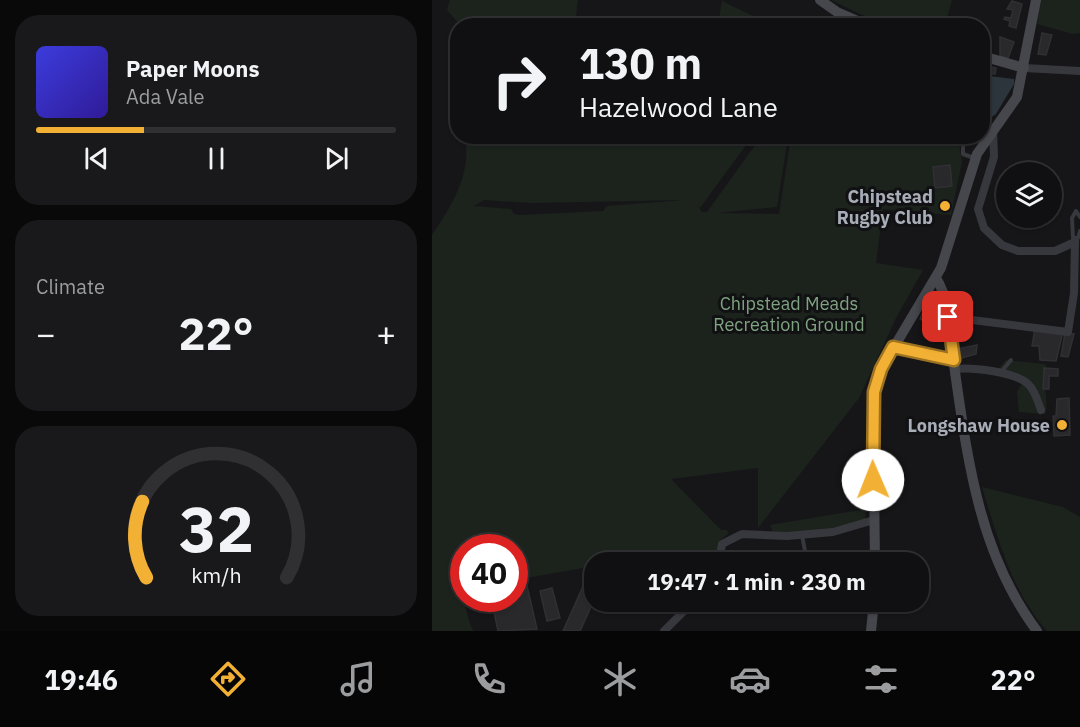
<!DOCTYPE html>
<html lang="en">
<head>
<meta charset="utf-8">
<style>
	:root { --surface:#101012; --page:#19191b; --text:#f1f3f6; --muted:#9c9d9f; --line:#303032; --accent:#f2b134 }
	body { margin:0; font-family:"IBM Plex Sans",sans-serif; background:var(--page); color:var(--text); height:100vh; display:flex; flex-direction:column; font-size:22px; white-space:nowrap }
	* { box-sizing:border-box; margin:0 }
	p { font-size:20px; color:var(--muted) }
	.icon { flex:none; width:33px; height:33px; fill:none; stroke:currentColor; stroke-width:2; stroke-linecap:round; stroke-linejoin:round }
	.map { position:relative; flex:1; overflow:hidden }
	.side { display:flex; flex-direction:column; gap:15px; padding:15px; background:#09090a; width:432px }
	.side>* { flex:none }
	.hud { position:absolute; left:18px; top:18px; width:540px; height:126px; border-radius:24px; box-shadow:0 2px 4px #0004,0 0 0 2px var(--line); background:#101012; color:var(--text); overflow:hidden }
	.fabs { position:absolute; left:564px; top:162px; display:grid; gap:12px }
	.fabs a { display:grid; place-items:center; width:66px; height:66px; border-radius:50%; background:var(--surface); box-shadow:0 2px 4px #0004,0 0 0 2px var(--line); font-size:30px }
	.speed { position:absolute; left:18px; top:534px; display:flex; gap:12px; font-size:30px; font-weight:700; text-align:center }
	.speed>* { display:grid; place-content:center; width:78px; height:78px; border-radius:50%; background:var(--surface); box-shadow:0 2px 4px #0004,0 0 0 2px var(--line); line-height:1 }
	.speed .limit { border:9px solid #d22; background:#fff; color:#111 }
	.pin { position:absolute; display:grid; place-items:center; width:51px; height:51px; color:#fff; margin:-26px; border-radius:12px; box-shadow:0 3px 9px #0006 }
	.me { position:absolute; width:66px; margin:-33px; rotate:359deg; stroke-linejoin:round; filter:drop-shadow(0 0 4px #0008) }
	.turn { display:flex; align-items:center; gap:21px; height:126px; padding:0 30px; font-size:27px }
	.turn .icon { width:78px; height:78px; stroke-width:2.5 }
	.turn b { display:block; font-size:42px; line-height:51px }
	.big { font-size:45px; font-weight:700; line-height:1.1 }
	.side .widget { flex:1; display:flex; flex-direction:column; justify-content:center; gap:9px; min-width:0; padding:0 21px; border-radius:24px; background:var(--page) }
	.side .dial { align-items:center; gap:0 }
	.dial svg { height:156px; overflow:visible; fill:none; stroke:var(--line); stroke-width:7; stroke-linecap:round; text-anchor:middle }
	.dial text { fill:var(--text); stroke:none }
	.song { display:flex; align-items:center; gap:18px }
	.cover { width:72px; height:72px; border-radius:9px; background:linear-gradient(135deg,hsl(240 70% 55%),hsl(250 70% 35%)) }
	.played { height:6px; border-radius:3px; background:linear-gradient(90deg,var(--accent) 30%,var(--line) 30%) }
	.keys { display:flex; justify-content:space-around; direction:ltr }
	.heat { display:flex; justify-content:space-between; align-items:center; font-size:33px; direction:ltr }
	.trip { position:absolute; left:152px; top:552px; width:345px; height:60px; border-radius:24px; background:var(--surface); box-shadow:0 2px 4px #0004,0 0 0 2px var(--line); font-weight:700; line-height:60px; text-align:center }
	.menu { display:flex; height:96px; justify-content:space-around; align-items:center; background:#060607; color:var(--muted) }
	.menu .icon { width:42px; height:42px }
	.menu .current { color:var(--accent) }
	.menu b { font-size:27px; color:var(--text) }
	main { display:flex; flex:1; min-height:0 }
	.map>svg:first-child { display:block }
	.green { fill:#1c231d; fill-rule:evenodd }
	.water { fill:#2c353c }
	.building { fill:#29292c; stroke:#303034; stroke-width:1.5 }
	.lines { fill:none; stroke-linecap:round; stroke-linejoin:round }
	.lane { stroke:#37383d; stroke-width:4 }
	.street { stroke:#37383d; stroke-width:8 }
	.secondary { stroke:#45474d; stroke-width:10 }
	.route-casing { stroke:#9d7322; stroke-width:15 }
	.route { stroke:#f2b134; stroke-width:10 }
	.poi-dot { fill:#f2b134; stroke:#111113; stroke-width:2 }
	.labels { text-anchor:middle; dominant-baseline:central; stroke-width:6; stroke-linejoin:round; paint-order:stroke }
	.poi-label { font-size:18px; font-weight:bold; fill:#a8adb8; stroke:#111113; text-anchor:end }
	.park-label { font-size:18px; fill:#7fa381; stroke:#111113 }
</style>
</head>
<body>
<main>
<section class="side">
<div class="widget">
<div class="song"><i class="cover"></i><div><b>Paper Moons</b><p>Ada Vale</p></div></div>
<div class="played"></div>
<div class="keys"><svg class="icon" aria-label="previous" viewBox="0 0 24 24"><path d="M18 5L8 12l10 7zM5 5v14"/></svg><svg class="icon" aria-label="pause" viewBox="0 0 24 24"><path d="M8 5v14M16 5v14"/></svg><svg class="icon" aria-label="next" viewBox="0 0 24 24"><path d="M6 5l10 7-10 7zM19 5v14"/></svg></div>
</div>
<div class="widget"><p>Climate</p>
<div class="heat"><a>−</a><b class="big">22°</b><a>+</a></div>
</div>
<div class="widget dial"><svg viewBox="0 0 100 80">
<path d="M14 69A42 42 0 1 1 86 69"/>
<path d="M14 69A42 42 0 0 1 12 30" stroke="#f2b134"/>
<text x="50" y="56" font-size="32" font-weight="700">32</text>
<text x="50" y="72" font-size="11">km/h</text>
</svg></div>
</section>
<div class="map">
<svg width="648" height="631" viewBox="0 0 648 631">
	<rect width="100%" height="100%" fill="#161618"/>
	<g class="green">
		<path d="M18,0h128l-2,15 14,10h-130l-13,-15z"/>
		<path d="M399,0h121l-7,25h-62z"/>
		<path d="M608,0h40v33l-7,1 -36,-10z"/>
		<path d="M290,1l33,16 -3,8h-34z"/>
		<path d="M33,137h287l-52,71 -2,-2 4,6h5l54,-75h27l-11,70 -60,6 62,1 12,-77h167l4,25 -11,53 -68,-6 -7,54 47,7 -27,48 -37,80 -101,130v-60l-87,11 50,51h6l1,4 -8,6 -4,15 -52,-1 -51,8h-19v4l-79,14 -1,-32h-50c-1,33 -4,51 9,83h-41v-396c20,-29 40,-62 33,-98zM52,200l48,3 151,-3 -76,6 -4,5 -83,4 -6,-1 -3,-5 -37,-3z"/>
		<path d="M574,360l39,4 2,6c-5,16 2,29 -2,44l-26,-2 -2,-20 6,-10 -24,-14z"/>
		<path d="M550,487l81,20 17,10v114h-33c-36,-41 -49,-92 -65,-144z"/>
		<path d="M434,509l-1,11c-27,11 -63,16 -92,12l-3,-7z"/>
	</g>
	<path class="water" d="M557,76l25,3v5l-18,30 -13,9v-46z"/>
	<g class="building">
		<path d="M580,1l10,3 -6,24 -7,-2 1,-5 -6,-2 1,-2 6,1 2,-8 -6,-1z"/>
		<path d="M610,33l10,2 -6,20 -8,-1z"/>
		<path d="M568,37l14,5 -6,16 -8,-2z"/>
		<path d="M550,65l14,3 -1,6 -13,-1z"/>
		<path d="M518,165l2,21 -17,2 -2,-21z"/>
		<path d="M497,297l13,5 -9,23 -13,-6z"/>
		<path d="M603,328l28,4 -7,29 -16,-1 -1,-14h-7z"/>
		<path d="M633,333l9,1 -6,23 -7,-1z"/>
		<path d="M545,345l-1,9 -18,5 -1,-10z"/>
		<path d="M612,368l14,1v7h-9v13h-6z"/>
		<path d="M637,398l1,37 -16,1 -1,-20h3l1,-17z"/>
		<path d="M153,582l9,4v14l-14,31h-17z"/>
		<path d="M95,586l10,43 -39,2 -7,-33h23v-10z"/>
		<path d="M120,588l8,30 -13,3 -7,-30z"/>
	</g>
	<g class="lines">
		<g class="lane">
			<path d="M531,136v18l11,4"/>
			<path d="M648,217l-4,-6 -4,7 1,20h5l2,-7"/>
			<path d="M569,372l10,-12"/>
			<path d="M370,535l5,27"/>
		</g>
		<g class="street">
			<path d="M592,68l56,3"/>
			<path d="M561,131l1,26 -16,52 6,19 18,17 16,6h37l20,-9"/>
			<path d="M516,317l120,15 6,-39 1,-51"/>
			<path d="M523,369c17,-2 61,3 73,15 7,6 10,18 13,26"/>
			<path d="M287,562l3,-18 20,-10 45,2 46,-4 41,-12"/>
			<path d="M232,631l29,-29"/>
		</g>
		<g class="secondary">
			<path d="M388,0l17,12 32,14"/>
			<path d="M550,56l42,12"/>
			<path d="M504,278c16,25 15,64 19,94 13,91 25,183 82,259"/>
			<path d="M461,347l61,13"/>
			<path d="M443,562l-2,-159 3,-22 5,-12 60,-101 36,-114 40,-57 19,-97"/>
			<path d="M439,631l3,-29"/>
		</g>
	</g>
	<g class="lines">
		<defs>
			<path id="route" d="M441,480l1,-88 7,-23 12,-22 61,13 -6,-43"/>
		</defs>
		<use href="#route" class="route-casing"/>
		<use href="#route" class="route"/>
	</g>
	<g class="poi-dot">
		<circle cx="513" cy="206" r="6"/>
		<circle cx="630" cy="425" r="6"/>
	</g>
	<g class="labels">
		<g class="poi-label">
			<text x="501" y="196">Chipstead<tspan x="501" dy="21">Rugby Club</tspan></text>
			<text x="618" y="425">Longshaw House</text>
		</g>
		<g class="park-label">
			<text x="357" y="303">Chipstead Meads<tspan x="357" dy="21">Recreation Ground</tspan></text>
		</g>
	</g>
</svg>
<div class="fabs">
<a><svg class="icon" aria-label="layers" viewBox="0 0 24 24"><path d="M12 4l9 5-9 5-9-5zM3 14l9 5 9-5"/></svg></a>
</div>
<div class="speed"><div class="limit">40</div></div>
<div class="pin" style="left:516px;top:317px;background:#d93025"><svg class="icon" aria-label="arrive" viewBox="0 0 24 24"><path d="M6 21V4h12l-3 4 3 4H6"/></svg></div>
<svg class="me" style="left:441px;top:480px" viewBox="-20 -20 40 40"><circle r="19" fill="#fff"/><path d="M0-13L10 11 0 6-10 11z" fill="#f2b134"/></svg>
<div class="trip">19:47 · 1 min · 230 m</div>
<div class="hud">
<div class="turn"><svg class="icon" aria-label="right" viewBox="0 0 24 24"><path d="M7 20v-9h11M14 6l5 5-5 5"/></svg><div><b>130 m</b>Hazelwood Lane</div></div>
</div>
</div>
</main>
<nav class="menu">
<b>19:46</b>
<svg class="icon current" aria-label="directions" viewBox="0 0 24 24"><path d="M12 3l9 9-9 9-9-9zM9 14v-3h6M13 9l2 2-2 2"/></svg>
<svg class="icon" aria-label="music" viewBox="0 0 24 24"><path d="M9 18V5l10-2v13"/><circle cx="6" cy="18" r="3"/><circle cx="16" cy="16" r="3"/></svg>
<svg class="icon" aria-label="phone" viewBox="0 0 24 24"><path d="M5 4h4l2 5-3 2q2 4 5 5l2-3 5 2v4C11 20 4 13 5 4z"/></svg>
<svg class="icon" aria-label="climate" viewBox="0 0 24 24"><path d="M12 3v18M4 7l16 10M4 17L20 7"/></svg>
<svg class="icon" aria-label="car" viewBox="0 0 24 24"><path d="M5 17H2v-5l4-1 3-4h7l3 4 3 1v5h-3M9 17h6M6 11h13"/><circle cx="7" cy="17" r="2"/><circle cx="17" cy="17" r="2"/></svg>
<svg class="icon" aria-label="filters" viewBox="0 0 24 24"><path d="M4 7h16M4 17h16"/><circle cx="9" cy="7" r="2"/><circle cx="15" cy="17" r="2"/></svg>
<b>22°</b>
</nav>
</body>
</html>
